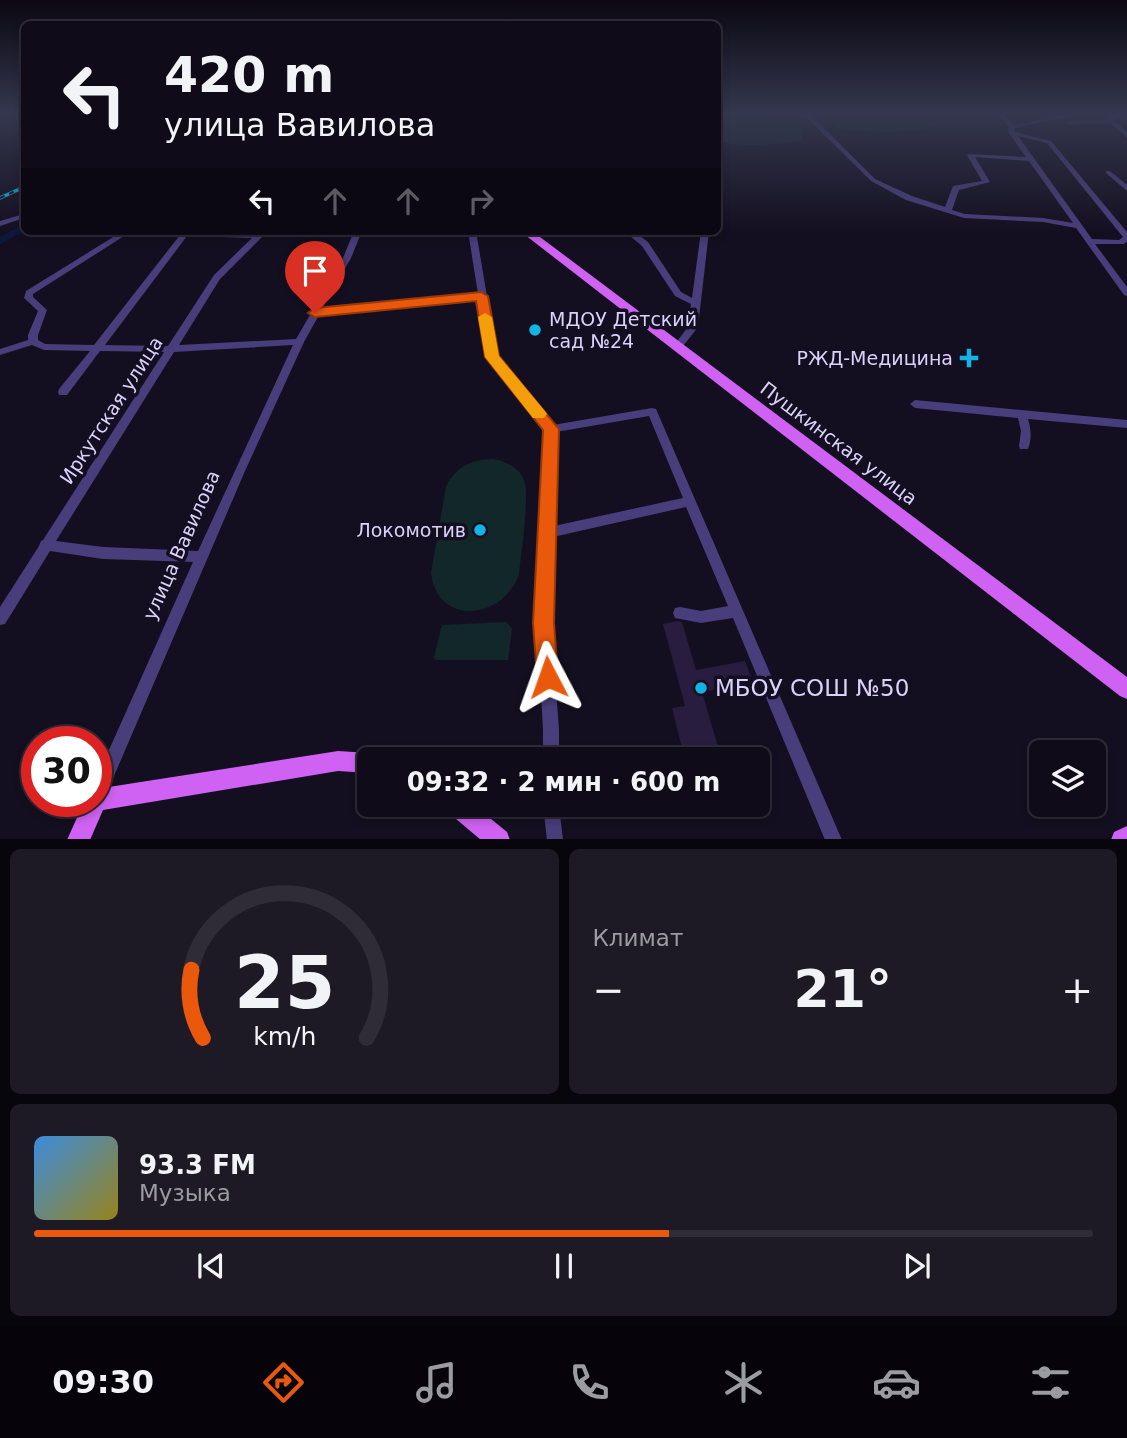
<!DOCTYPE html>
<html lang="ru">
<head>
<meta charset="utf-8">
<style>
	:root { --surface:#0f0b18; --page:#1d1925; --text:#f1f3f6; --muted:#9b9ba2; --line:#2f2b37; --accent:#ea580c }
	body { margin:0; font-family:"DejaVu Sans",sans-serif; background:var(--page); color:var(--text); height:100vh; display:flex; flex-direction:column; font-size:26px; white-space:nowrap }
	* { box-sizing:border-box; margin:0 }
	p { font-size:23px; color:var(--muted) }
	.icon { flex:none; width:38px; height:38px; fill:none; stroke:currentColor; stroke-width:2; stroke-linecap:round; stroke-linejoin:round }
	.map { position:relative; height:839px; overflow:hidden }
	.drawer { display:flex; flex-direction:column; gap:10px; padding:10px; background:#08060d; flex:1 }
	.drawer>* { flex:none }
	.hud { position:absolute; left:21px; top:21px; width:700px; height:214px; border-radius:10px; box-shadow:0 4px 10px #0003,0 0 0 2px var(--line); background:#0f0b18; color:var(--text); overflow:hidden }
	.fabs { position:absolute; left:1029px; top:740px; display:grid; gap:14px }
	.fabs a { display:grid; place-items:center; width:77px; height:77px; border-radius:10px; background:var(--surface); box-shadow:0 4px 10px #0003,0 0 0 2px var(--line); font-size:35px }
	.speed { position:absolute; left:21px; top:726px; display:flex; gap:14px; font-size:35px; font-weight:700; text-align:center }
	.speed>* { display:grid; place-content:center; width:91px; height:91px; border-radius:50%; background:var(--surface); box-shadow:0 4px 10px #0003,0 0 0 2px var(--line); line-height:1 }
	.speed .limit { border:10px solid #d22; background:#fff; color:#111 }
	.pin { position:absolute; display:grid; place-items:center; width:60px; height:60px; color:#fff; margin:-72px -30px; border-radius:50% 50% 50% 0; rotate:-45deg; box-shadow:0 0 7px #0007 }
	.pin .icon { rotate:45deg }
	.me { position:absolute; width:77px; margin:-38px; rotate:356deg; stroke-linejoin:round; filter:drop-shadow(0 0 5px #0008) }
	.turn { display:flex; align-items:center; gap:24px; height:147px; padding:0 28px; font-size:32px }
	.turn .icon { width:91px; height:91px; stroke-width:2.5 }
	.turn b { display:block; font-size:49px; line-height:60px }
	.lanes { display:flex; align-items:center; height:66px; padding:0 28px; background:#0003; justify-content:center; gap:35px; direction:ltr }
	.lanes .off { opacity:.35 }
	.big { font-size:52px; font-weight:600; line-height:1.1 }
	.drawer .tile { flex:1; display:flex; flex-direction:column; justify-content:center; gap:10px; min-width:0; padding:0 24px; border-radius:10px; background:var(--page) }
	.drawer .dial { align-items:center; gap:0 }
	.dial svg { height:182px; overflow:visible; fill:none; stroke:var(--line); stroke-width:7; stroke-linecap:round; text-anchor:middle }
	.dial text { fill:var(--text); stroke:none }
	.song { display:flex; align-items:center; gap:21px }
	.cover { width:84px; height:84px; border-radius:10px; background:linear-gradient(135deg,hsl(210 70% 55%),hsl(50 70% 35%)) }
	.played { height:7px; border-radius:4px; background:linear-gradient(90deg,var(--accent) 60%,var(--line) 60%) }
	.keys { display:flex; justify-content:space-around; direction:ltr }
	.heat { display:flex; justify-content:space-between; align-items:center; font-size:38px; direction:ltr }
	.drawer .tiles { flex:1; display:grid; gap:10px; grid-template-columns:1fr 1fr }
	.tile:last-child { grid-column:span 2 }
	.trip { position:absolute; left:357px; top:747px; width:413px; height:70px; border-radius:10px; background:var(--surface); box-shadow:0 4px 10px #0003,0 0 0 2px var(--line); font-weight:600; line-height:70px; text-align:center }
	.menu { display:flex; height:112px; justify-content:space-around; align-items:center; background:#06040a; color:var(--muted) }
	.menu .icon { width:49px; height:49px }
	.menu .active { color:var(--accent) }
	.menu b { font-size:32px; color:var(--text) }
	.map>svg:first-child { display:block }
	.green { fill:#122729 }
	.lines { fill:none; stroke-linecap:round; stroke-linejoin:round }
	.river { fill:#0d183a; fill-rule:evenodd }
	.building { fill:#281c3f }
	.minor { fill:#483e7b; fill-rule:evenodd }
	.major { fill:#cf62f2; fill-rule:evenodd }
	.rail-casing { stroke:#13b4e5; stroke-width:3.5 }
	.rail { stroke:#140f20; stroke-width:2; stroke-dasharray:5; stroke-linecap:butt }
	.route { fill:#ea580c; stroke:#983908; stroke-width:2 }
	.slow { fill:#f59e0b }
	.poi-dot { fill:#13b4e5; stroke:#140f20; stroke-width:2.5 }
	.labels { text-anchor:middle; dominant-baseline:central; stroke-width:7; stroke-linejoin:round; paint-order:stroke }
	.poi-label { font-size:19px; fill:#dcd1fb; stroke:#140f20; text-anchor:end }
	.street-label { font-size:19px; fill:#dcd1fb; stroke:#140f20 }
	.near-poi-label { font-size:23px; fill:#dcd1fb; stroke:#140f20; text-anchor:start }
</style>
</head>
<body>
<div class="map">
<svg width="1127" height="840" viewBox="0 0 1127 840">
	<rect width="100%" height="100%" fill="#140f20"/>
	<g class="green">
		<path d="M718,114h74l12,19 -3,7c-28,5 -56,8 -83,1z"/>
		<path d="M820,114h115l7,6 -19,10 -39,2 -45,-3z"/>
		<path d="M494,459c12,3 25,8 30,21 6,16 -3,74 -5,94 -15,45 -81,54 -88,-1l15,-86c9,-20 26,-28 48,-28z"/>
		<path d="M506,622l6,6 -4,32h-73l-1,-3 8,-32z"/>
	</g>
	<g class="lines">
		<path class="river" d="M24,224l1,7 -25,13v-7z"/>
	</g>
	<path class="building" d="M677,621l5,1 14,48 49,-9 8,22 -51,9 19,65 -36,3 -13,-52 13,-2 -22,-82z"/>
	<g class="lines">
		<g class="minor">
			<path d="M803,114h7l65,65 37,17 33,11 8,-21 29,-5 -15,-26 1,-1 58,3 -17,-24 -1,-6 -9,-13h6l8,11 56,-11h13l-68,14 1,4 36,9 76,91v9l-3,3h-29l32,43v9l-3,-1 -48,-67 -33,-6 -79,-4 -58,-18 -35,-19zM1018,136l29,7 76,94 -4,3 -27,-1zM975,157l54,4 44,62 -30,-5 -78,-4 -13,-4 7,-20 31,-8z"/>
			<path d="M1103,114l24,2v4l-12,-3 -1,4 13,11v5l-17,-14 -41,2 -3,-2 3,-2 39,-2 1,-3z"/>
			<path d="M1106,171h4l17,14v6l-21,-18z"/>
			<path d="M24,214v4l-24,8v-5z"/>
			<path d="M123,231h9l-99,63v3l14,13 -9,25v5l7,4 49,1 86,-110 -12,-4 89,3 3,-3h8l-48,48 -41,66 117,-6 47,-81 11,-27h8l-11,27 -29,51 156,-15 -10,-63h8l21,125 56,69 99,-17 4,1 186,431h-17l-92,-222 -32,5 -26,-5 -2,-5 2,-5 5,-1 21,4 27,-5 -42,-99 -133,30 -2,86 8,107v30h-16v-30l-6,-107 9,-193 -59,-73 -9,-58 -159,16 -15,27 -59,129 -143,333 -6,2 -6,-2 -1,-2h7v-23l97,-217 -90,-3 -53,-8 -45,73 -5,1v-18l39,-61 2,-5 2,-1 121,-188 -64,-1 -33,44h-8l-1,-3 1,-3 31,-38 -46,-1 -12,-5 -32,10v-6l28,-9v-5l10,-24 -14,-13 2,-7zM187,236l65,2 -38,37 -46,71 -63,-1zM293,345l-95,206 -95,-4 -47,-6 118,-189zM649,416l34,82 -129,28 2,-94z"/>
			<path d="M624,231h9l15,11 33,50 11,6 9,-67h8l-11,96 -18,23 -3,1 -5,-3 16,-21 3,-23 -16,-8 -33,-50z"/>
			<path d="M915,400l212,20v8l-99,-9c3,10 4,20 0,30h-8l-1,-3 2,-15 -3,-13 -103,-10 -5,-4z"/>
			<path d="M543,805h16l4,35h-16z"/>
		</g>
		<g class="major">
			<path d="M520,231h12l595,446v22l-7,-3z"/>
			<path d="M338,751l31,2 7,3 2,4h-9v13l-31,-2 -235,39 -13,30h-23l17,-38h12v-13z"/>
			<path d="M446,805h28l33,27 3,8h-29l-32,-27z"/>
			<path d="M1127,826v14h-16l3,-8z"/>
		</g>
		<defs>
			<path id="rail" d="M0,198l24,-11"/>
		</defs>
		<use href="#rail" class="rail-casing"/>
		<use href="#rail" class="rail"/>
	</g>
	<linearGradient id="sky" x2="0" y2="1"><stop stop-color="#0b0812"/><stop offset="0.49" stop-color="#34374e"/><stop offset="1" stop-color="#34374e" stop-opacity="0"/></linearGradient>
	<rect width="1127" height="232" fill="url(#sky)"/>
	<path class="route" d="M481,292l7,4 11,60 60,73 -5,194 4,54 -3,7 -7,3 -8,-3 -3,-7 -4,-54 10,-193 -58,-73 -9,-56 -161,16 -7,-4 7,-5z"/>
	<path class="slow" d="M485,313l7,4 7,39 45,54 3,4 -3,4h-11l-48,-61 -7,-40z"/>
	<g class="poi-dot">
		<circle cx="535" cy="330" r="7"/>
		<path d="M965.5 347.5h7v7h7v7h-7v7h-7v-7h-7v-7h7z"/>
		<circle cx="480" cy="530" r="7"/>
		<circle cx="701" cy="688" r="7"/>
	</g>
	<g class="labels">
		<g class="poi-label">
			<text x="549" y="319" text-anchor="start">МДОУ Детский<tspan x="549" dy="22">сад №24</tspan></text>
			<text x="953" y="358">РЖД-Медицина</text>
			<text x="466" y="530">Локомотив</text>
		</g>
		<g class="street-label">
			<text transform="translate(111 410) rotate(-57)">Иркутская улица</text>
			<text transform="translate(839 443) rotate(37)">Пушкинская улица</text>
			<text transform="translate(181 545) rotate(-66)">улица Вавилова</text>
		</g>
		<g class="near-poi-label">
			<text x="715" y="688">МБОУ СОШ №50</text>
		</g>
	</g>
</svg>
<div class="fabs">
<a><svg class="icon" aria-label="layers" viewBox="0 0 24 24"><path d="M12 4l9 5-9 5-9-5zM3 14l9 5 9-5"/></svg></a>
</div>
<div class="speed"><div class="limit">30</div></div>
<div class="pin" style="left:315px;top:313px;background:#d93025"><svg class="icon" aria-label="arrive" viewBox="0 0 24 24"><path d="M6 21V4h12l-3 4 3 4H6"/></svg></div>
<svg class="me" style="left:548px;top:677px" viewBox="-20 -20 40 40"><path d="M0-17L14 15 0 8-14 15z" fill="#ea580c" stroke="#fff" stroke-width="4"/></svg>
<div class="trip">09:32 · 2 мин · 600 m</div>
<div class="hud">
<div class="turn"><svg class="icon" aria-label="left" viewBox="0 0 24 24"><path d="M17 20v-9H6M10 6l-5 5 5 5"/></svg><div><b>420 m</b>улица Вавилова</div></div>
<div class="lanes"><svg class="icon" aria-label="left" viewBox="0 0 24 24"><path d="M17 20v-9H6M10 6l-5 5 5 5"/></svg><svg class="icon off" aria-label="ahead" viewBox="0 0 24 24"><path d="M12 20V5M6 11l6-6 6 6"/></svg><svg class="icon off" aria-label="ahead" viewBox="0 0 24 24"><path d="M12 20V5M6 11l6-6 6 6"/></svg><svg class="icon off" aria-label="right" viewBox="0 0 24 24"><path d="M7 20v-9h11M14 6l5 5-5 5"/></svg></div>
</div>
</div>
<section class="drawer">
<div class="tiles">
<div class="tile dial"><svg viewBox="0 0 100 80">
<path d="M14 69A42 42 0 1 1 86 69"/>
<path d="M14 69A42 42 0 0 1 9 39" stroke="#ea580c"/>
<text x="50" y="56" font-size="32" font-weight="700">25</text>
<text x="50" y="72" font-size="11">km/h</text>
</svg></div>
<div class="tile"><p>Климат</p>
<div class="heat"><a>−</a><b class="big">21°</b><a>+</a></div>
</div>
<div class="tile">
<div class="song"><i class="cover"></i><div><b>93.3 FM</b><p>Музыка</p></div></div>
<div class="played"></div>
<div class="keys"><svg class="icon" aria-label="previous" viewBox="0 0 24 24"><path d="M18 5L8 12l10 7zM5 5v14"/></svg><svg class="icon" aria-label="pause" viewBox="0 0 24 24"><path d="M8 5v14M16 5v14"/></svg><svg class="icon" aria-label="next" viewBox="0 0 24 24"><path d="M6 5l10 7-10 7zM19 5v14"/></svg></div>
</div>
</div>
</section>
<nav class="menu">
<b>09:30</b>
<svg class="icon active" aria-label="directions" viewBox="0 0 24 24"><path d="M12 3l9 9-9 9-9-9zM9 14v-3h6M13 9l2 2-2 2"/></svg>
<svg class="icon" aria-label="music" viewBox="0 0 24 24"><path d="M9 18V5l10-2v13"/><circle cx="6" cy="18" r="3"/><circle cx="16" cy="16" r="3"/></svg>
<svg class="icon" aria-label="phone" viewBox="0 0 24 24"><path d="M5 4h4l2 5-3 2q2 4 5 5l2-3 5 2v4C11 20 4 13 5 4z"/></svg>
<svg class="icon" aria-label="climate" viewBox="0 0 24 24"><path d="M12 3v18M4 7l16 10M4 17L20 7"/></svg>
<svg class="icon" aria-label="car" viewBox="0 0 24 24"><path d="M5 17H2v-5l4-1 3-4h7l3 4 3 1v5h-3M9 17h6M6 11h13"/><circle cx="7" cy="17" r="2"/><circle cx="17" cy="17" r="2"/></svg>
<svg class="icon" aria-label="filters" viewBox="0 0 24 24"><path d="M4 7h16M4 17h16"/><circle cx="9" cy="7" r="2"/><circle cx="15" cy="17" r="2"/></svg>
</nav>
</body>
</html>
